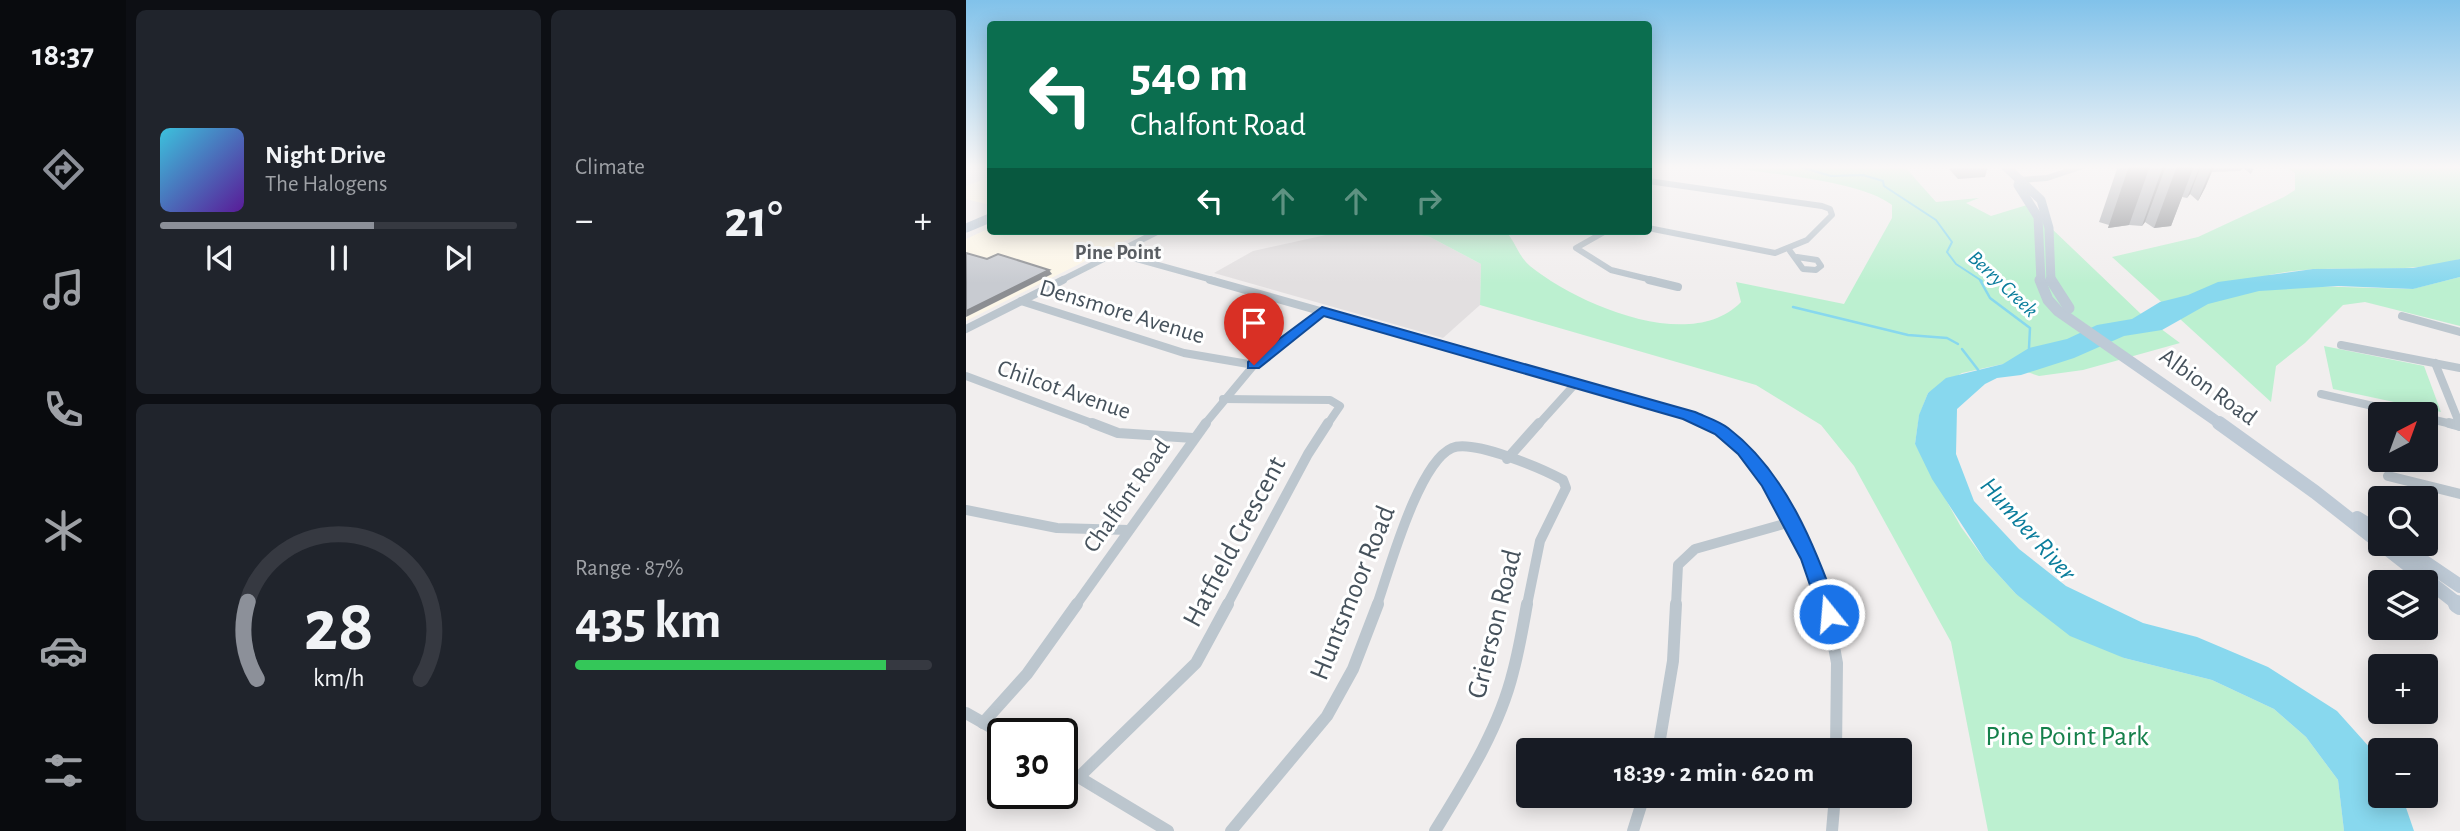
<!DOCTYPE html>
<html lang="en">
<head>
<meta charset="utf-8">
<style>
	:root { --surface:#171b24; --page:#20242c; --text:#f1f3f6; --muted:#9ea1a6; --line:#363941; --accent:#8c9099 }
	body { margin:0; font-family:"Alegreya Sans",sans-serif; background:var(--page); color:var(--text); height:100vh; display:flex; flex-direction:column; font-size:26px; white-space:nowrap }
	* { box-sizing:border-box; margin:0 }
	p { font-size:23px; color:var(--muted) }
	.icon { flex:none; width:38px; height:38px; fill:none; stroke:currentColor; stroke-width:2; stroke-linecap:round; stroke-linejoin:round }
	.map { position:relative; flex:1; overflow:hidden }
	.side { display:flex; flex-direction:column; gap:10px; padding:10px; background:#0d0f14; width:840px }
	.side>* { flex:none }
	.top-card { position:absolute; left:21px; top:21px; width:665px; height:214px; border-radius:7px; box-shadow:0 4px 18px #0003; background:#0b6e4f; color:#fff; overflow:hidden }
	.needle { width:46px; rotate:41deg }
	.fabs { position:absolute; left:1402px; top:402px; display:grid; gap:14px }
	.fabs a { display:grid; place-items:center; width:70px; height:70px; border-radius:7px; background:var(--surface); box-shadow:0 4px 18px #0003; font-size:35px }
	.speed { position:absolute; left:21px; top:718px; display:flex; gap:14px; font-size:35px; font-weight:700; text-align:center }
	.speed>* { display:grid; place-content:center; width:91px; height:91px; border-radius:50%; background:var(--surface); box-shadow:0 4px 18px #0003; line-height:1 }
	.speed .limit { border:4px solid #111; border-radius:10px; background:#fff; color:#111 }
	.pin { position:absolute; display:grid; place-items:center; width:60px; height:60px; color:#fff; margin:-72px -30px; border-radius:50% 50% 50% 0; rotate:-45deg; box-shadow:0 0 7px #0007 }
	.pin .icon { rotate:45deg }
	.me { position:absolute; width:77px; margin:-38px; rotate:343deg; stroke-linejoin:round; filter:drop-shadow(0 0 5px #0008) }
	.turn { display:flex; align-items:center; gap:24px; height:147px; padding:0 28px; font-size:32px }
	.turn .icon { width:91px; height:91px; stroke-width:2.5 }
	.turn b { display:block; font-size:49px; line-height:60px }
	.lanes { display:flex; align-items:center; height:66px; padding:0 28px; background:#0003; justify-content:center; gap:35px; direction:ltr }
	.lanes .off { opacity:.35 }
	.big { font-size:52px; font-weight:600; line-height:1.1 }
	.side .widget { flex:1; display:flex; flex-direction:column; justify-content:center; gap:10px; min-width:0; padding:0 24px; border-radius:10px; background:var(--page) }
	.side .dial { align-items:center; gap:0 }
	.dial svg { height:182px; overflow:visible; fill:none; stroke:var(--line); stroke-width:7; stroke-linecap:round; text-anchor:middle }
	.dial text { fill:var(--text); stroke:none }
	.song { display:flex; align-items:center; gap:21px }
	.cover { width:84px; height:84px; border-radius:10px; background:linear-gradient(135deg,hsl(190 70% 55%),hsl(270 70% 35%)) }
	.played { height:7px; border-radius:4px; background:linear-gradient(90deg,var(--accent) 60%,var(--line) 60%) }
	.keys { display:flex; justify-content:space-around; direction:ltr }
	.heat { display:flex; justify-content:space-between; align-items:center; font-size:38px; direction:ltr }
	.charge { height:10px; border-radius:5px; background:linear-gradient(90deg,#34c759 87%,var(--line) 0) }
	.side .tiles { flex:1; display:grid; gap:10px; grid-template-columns:repeat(2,1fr) }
	.trip { position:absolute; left:550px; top:738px; width:396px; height:70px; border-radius:7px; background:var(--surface); box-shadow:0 4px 18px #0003; font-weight:600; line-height:70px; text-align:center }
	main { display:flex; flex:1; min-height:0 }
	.tabs { display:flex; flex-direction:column; width:126px; justify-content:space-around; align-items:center; background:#090b0e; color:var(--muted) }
	.tabs .icon { width:49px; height:49px }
	.tabs .current { color:var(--accent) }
	.tabs b { font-size:32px; color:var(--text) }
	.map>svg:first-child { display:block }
	.commercial { fill:#fcf6e7 }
	.education { fill:#e2dfe0 }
	.green { fill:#bcf0d0 }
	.water { fill:#88d8ee }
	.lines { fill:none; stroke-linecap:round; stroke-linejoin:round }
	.stream-far1 { stroke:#88d8ee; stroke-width:2 }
	.stream { stroke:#88d8ee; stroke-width:2.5 }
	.street-far3 { stroke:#bcc6ce; stroke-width:6 }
	.street-far2 { stroke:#bcc6ce; stroke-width:8 }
	.street-far1 { stroke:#bcc6ce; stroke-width:10 }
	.street { stroke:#bcc6ce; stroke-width:12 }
	.secondary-far3 { stroke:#becad6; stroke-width:9 }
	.secondary-far2 { stroke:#becad6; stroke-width:11 }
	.secondary-far1 { stroke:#becad6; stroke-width:14 }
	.secondary { stroke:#becad6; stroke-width:18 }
	.wall { fill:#acafb4 }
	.shaded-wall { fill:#8c8e92 }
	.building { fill:#c8cbd1; stroke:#8c8e92; stroke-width:2 }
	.route { fill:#1a73e8; stroke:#114b97; stroke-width:2 }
	.labels { text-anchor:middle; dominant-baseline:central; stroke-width:6; stroke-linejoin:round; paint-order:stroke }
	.far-neighbourhood-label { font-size:21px; font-weight:bold; fill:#5b5f64; stroke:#fff }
	.far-water-label { font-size:21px; font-style:italic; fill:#0a7d9c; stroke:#fff }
	.street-label { font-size:24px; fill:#46525c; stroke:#fff }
	.water-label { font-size:26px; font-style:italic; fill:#0a7d9c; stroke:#fff }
	.near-street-label { font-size:28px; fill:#46525c; stroke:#fff }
	.near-park-label { font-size:28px; fill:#15804b; stroke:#fff }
</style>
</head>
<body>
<main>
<nav class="tabs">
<b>18:37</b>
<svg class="icon current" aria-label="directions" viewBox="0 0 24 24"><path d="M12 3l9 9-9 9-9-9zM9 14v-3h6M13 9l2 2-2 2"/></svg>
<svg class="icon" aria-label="music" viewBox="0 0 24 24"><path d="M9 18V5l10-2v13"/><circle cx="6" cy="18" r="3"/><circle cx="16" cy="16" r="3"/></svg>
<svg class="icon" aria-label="phone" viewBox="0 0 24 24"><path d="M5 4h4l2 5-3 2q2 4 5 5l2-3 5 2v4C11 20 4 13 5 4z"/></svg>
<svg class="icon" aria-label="climate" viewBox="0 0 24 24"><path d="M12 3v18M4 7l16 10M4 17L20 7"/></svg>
<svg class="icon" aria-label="car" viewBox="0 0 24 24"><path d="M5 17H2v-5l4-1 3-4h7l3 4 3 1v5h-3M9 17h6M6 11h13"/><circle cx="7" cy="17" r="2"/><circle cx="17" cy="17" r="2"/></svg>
<svg class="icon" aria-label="filters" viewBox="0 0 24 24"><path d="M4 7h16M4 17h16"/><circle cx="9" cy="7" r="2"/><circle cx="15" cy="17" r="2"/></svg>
</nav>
<section class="side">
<div class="tiles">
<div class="widget">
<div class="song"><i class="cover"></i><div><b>Night Drive</b><p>The Halogens</p></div></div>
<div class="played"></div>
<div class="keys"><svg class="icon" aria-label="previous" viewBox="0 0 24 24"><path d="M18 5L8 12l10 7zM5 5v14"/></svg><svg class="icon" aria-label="pause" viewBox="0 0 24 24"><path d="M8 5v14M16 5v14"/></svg><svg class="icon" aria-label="next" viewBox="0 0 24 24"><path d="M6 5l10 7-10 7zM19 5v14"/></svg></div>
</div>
<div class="widget"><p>Climate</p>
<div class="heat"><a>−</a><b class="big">21°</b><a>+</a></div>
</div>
<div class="widget dial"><svg viewBox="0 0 100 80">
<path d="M14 69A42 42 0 1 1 86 69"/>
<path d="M14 69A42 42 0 0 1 10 35" stroke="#8c9099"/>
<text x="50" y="56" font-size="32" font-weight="700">28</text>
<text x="50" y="72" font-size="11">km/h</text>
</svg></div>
<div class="widget"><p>Range · 87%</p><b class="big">435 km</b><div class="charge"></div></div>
</div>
</section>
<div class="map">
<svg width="1494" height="831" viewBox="0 0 1494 831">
	<rect width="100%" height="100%" fill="#f1eeee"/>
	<g class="commercial">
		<path d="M24,177v28l-24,-6v-13z"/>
		<path d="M24,228v3h155l-179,90v-82z"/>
	</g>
	<path class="education" d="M378,231h52l34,6 51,27 -1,41 -37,33 -229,-65 39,-22z"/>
	<g class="green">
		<path d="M751,166h187l32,36 43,-4 -13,5 25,13 36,-11 114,109 39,29 -97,27 -44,6 -36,-12 -41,9 -34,20 -9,23 -4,28 46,83 24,33 31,34 108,64 88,22 62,29 32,28 32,43 6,51h-356l-37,-189 -97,-176 -33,-41 -65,-40 -276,-80 1,-41 -51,-27 -34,-6h109c10,9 13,25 25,35 47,38 161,88 211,36l-5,-20 108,22 48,-86v-13c-32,-25 -131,-32 -175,-39z"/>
		<path d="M1318,166h176v93c-62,19 -128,2 -191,16l38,11 105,3 48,-12v49l-95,-24 -22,3 -38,38 -29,23 -5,36 -159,-145 86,-20 86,-40 11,-7v-17z"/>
		<path d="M1358,346l100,20 17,46 -108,-23z"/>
	</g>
	<path class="water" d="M1494,259v18l-47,12 -75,-3 -79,5 -51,13 -46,26 -38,6 -50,22 -53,17 -24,3 -12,6 -28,25 -1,45 18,47 45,48 47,37 77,37 54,14 71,30 69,44 43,48v37h22l12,35h-70l-6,-51 -32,-43 -32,-28 -62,-29 -88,-22 -54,-22 -54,-42 -31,-34 -53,-81 -17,-35 4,-29 9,-22 18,-15 57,-14 26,-16 38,-9 30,-14 35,-6 28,-17 28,-7 30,-13 95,-13 100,-1z"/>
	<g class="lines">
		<path class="stream-far1" d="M831,166l34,10 32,-1 20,6 1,5 52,34 16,22 -5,10 9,12 26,17"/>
		<g class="stream">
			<path d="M1014,280l10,18 40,30 -1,20"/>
			<path d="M827,307l115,28 39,3 11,6"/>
			<path d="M996,349l17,22"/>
		</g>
		<g class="street-far3">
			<path d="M1054,180l27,-2 36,-12"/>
			<path d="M682,181l174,25 8,3 2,6 -25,25 -32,13 -127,-25"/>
			<path d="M640,231l-30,17 35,22 45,11"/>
			<path d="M824,251l13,18 13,1 5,-4 -4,-6 -20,-3"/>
			<path d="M149,253l101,28"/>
			<path d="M94,281l99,-50"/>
		</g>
		<g class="street-far2">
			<path d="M244,280l479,135 22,10"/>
			<path d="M683,280l29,7"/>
			<path d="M55,301l163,52 70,12"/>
			<path d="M1436,316l58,16"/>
			<path d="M0,329l97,-49"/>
			<path d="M1375,345l119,23"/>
			<path d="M1469,363l25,62"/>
			<path d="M0,376l131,49"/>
			<path d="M1355,394l91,21"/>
			<path d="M257,399l107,1 10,6 -13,19"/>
			<path d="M1460,418l30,7"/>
			<path d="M238,425l50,-60 68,-54"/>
			<path d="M572,425l38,-42"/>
		</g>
		<g class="street-far1">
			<path d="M126,423l26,10 75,5"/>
			<path d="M742,423c64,32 98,118 118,182"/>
			<path d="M1483,423l11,3"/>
			<path d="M1493,423l1,3"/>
			<path d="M541,459l32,-36"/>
			<path d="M1422,476l72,18"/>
			<path d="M0,510l91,18 72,2"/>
			<path d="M110,605l130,-182"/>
			<path d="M261,605l81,-151 20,-31"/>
			<path d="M411,605c12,-34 41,-142 75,-157 21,-9 91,21 111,32l3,8 -26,53 -13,64"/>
			<path d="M710,605l2,-40 17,-16 96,-27"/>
		</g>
		<g class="street">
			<path d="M860,604l11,59 -1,88"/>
			<path d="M0,713l37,21"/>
			<path d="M17,723l44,-49 50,-70"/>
			<path d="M692,751l15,-90 3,-57"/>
			<path d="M96,767l106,64"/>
			<path d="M113,777l117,-114 32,-59"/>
			<path d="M265,831l96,-115 26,-47 25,-65"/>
			<path d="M469,831c30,-49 64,-102 78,-159 6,-22 10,-46 14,-68"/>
			<path d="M667,831l11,-35"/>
			<path d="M866,831l3,-35"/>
		</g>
		<g class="secondary-far3">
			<path d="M1039,166l36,34 8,28 2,53"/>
			<path d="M1054,180l-2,5 20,32 3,64"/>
			<path d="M0,228l24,-10"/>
		</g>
		<g class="secondary-far2">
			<path d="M1074,280l8,20 10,11 164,114"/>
			<path d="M1085,280l18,28"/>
		</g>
		<g class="secondary-far1">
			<path d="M1253,423l96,69 144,113"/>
			<path d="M1391,518l23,14"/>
			<path d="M1432,544l62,42"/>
		</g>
		<path class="secondary" d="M1491,604l3,2"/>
	</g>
	<g class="wall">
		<path d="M984,166h38l-3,11 -27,2 -9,-10z"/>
		<path d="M1152,166h137l-4,8 -8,-6 -3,3 -28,1 -7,16 -7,13 -8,-7 -3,4 -5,-1 -11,29 -17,2 -9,-6 -3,4 -13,-1 -21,3 1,-3 -10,-3z"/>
	</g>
	<g class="shaded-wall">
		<path d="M1163,166h21l-21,59 -21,3z"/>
		<path d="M1197,166h3l-21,56 -3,4z"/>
		<path d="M1211,166h17l-23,60 -17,2z"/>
		<path d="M1234,166h1l-11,28 -3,4z"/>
		<path d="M1246,166h2l-9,22 -7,13z"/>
		<path d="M83,270l3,4 -86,43v-6z"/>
	</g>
	<path class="building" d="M0,253l21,6 11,-5 51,16 -83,41z"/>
	<linearGradient id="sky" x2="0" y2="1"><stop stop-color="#81c2ea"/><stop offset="0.59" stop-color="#f9f7f7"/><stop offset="1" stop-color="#f9f7f7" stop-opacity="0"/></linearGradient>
	<rect width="1494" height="283" fill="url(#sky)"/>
	<path class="route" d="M356,307l373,105c11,5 24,9 33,16 58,44 88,120 111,186l-3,6 -7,3 -7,-3 -21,-61 -39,-73 -24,-32 -23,-20 -32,-15 -359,-103 -65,52h-11v-6z"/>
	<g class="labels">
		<g class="far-neighbourhood-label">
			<text x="152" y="252">Pine Point</text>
		</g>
		<g class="far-water-label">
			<text transform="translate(1037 284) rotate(43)">Berry Creek</text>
		</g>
		<g class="street-label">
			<text transform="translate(156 312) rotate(17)">Densmore Avenue</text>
			<text transform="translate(1242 387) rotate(36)">Albion Road</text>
			<text transform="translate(98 390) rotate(19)">Chilcot Avenue</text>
			<text transform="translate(161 496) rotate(-55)">Chalfont Road</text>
		</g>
		<g class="water-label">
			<text transform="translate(1062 529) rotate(48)">Humber River</text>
		</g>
		<g class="near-street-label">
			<text transform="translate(269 542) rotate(-62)">Hatfield Crescent</text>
			<text transform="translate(387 593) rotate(-68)">Huntsmoor Road</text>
			<text transform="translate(529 624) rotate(-76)">Grierson Road</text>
		</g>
		<g class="near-park-label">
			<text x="1101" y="737">Pine Point Park</text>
		</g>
	</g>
</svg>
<div class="fabs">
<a><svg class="needle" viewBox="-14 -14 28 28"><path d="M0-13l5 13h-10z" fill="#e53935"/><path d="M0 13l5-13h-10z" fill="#9ea1a6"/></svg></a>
<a><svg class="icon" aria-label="search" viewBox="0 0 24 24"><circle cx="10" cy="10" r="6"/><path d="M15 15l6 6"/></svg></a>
<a><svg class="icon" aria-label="layers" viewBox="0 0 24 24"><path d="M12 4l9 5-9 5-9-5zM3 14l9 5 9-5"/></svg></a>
<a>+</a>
<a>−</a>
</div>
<div class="speed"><div class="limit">30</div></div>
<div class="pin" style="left:288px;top:365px;background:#d93025"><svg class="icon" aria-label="arrive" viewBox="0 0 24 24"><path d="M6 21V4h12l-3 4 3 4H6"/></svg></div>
<svg class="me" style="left:863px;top:614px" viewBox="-20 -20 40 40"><circle r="17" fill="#1a73e8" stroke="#fff" stroke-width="3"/><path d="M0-11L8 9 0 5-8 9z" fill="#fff"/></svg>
<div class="trip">18:39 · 2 min · 620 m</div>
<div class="top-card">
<div class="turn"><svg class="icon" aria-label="left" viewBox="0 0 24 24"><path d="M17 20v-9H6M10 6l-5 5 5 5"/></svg><div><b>540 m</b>Chalfont Road</div></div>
<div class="lanes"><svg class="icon" aria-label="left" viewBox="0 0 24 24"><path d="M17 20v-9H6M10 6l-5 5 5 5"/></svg><svg class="icon off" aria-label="ahead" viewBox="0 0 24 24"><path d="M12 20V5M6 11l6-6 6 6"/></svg><svg class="icon off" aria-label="ahead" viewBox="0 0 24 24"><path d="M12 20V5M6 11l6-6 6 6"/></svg><svg class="icon off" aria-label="right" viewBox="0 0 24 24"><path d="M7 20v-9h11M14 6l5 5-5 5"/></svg></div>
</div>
</div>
</main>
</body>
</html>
